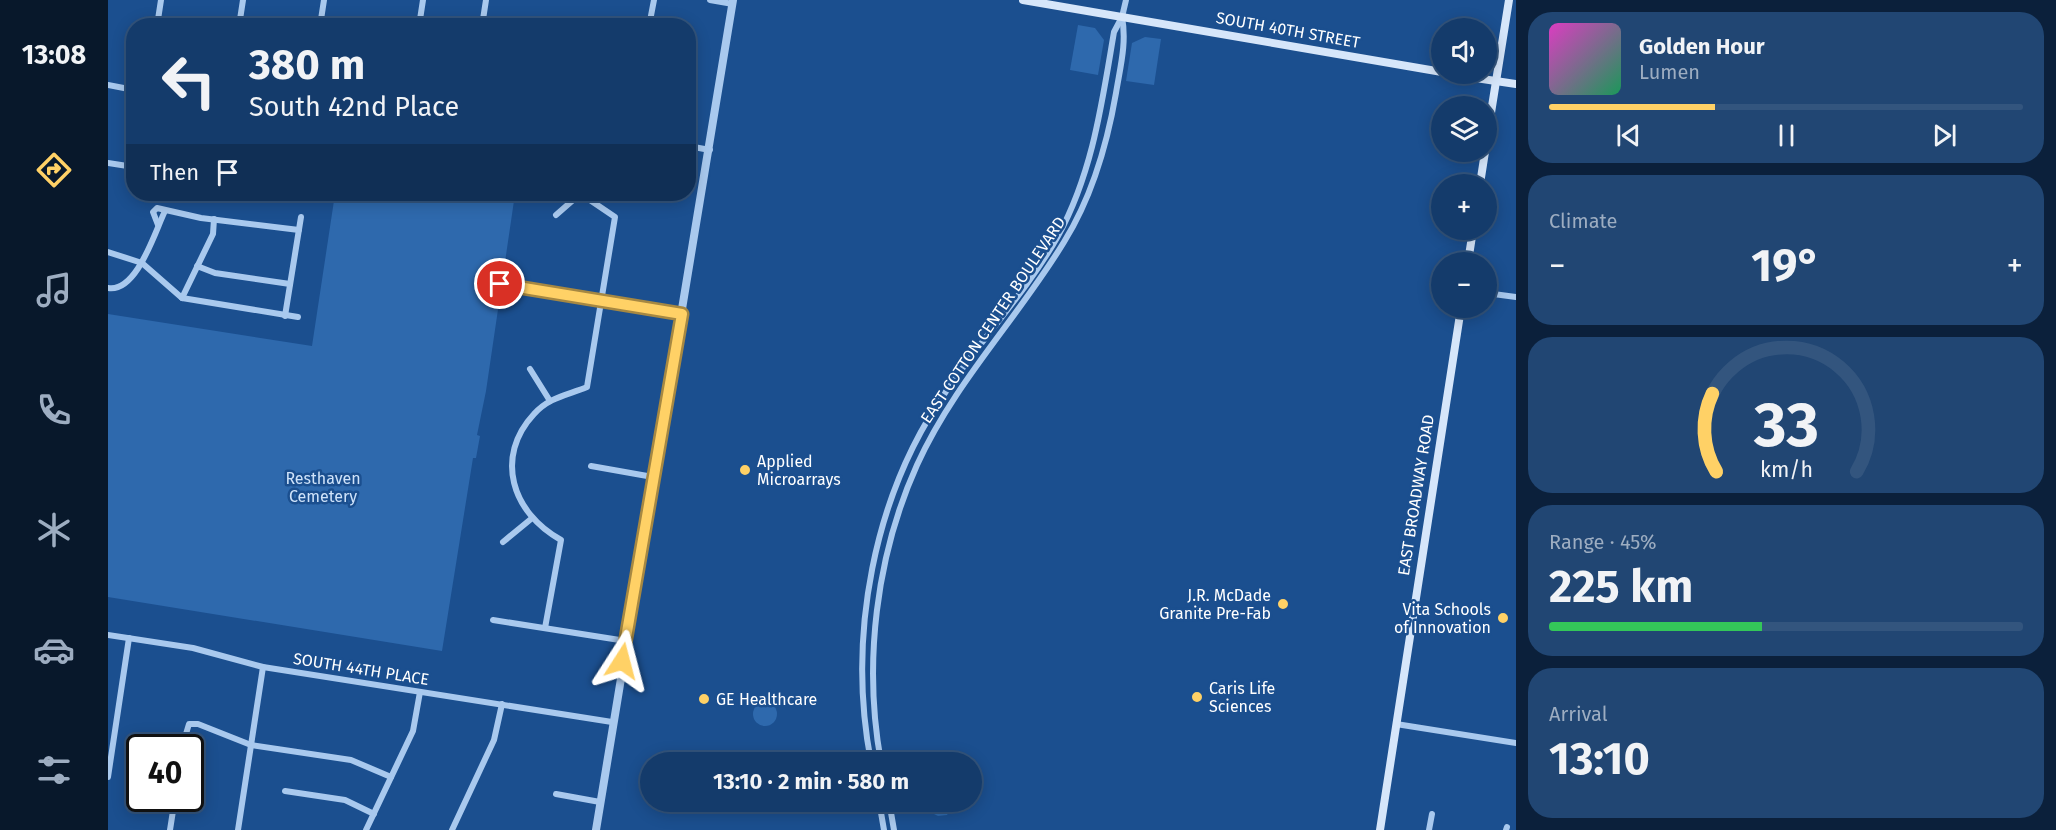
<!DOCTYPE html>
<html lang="en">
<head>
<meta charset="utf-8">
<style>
	:root { --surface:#143b6b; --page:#214673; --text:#f1f3f6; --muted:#9dadc1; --line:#33557e; --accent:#ffd166 }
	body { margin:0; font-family:"Fira Sans",sans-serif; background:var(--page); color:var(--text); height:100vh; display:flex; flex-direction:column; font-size:22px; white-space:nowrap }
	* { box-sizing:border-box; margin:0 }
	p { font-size:20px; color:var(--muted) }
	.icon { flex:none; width:33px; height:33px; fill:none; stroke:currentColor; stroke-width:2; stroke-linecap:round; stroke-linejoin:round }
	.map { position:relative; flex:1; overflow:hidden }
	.panel { display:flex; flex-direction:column; gap:12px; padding:12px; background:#0b203b; width:540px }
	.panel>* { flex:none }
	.top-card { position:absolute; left:18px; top:18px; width:570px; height:183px; border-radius:24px; box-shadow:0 3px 15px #0003,0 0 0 2px var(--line); background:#143b6b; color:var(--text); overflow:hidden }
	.controls { position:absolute; left:1323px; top:18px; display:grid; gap:12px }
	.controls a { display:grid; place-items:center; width:66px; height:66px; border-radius:50%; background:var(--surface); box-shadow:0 3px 15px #0003,0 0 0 2px var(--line); font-size:30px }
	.speed { position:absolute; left:18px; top:734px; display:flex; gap:12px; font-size:30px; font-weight:700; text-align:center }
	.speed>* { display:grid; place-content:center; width:78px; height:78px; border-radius:50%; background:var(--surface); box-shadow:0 3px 15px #0003,0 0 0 2px var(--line); line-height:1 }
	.speed .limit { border:3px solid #111; border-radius:9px; background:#fff; color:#111 }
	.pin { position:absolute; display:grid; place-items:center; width:51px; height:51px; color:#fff; margin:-26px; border:3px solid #fff; border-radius:50%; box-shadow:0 2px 6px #0007 }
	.me { position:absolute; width:66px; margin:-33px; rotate:9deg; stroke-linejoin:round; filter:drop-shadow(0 0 4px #0008) }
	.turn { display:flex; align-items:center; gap:21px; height:126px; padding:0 24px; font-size:27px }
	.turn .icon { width:78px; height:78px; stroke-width:2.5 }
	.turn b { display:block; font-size:42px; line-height:51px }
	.then { display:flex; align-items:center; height:57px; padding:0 24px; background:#0003; gap:12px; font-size:22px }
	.big { font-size:45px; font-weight:700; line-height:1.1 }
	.panel .card { flex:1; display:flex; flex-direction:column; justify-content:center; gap:9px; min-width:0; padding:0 21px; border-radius:24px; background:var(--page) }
	.panel .dial { align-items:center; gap:0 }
	.dial svg { height:156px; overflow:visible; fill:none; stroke:var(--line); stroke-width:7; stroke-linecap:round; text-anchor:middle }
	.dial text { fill:var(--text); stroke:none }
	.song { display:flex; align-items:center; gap:18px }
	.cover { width:72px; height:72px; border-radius:9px; background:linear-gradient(135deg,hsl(310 70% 55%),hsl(150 70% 35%)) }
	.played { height:6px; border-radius:3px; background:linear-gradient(90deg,var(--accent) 35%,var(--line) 35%) }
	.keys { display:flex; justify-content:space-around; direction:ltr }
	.heat { display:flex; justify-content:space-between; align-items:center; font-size:33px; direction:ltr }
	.charge { height:9px; border-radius:4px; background:linear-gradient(90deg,#34c759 45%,var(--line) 0) }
	.trip { position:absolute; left:532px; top:752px; width:342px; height:60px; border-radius:30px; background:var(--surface); box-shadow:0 3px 15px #0003,0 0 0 2px var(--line); font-weight:700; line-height:60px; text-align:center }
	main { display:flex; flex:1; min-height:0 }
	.tabs { display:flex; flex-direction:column; width:108px; justify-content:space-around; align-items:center; background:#08182b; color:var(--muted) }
	.tabs .icon { width:42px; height:42px }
	.tabs .current { color:var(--accent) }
	.tabs b { font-size:27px; color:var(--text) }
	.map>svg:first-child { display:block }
	.green { fill:#2e69ad }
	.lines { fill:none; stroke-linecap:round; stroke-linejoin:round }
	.minor { stroke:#a9c9ee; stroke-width:6 }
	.tertiary { stroke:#a9c9ee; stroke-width:8 }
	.secondary { stroke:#d6e6fa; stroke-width:8 }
	.route-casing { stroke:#a68842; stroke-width:15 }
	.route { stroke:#ffd166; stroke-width:10 }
	.poi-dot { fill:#ffd166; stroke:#1b4f8f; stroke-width:2 }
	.labels { text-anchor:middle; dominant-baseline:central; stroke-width:5; stroke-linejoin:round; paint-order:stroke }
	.street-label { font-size:16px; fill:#fff; stroke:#1b4f8f }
	.poi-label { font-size:16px; fill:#fff; stroke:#1b4f8f; text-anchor:start }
	.park-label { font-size:16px; fill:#cfe3fa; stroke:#1b4f8f }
</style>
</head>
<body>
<main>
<nav class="tabs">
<b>13:08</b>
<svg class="icon current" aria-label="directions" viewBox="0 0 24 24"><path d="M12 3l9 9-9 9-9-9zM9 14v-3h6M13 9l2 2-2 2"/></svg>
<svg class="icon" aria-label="music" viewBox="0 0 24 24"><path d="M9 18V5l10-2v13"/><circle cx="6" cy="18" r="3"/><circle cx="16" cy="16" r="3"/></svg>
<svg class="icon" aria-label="phone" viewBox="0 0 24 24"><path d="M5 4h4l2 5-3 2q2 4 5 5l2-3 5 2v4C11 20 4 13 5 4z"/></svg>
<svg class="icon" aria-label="climate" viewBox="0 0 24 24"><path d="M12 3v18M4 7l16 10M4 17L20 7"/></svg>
<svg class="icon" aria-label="car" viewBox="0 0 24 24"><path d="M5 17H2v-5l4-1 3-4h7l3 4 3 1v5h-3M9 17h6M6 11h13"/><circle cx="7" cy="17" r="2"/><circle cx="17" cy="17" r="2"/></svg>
<svg class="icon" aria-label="filters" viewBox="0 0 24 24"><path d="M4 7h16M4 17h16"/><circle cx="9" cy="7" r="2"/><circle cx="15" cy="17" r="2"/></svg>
</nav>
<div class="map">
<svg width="1408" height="830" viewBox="0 0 1408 830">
	<rect width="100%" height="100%" fill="#1b4f8f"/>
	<g class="green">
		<path d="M970,25l17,3 9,12 -6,35 -28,-5z"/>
		<path d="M1037,37l16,2 -7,46 -28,-4 6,-38z"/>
		<path d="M227,194h180l-29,197 -9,44 3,1 -4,22h-3l-31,193 -334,-54v-283l204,32z"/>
		<circle cx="657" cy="714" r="12"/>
		<path d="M820,801h24v6l-5,8 -9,1 -8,-4z"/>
	</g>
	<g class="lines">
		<g class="minor">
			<path d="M602,0l23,4"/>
			<path d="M49,26l4,-26"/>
			<path d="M131,26l4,-26"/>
			<path d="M212,26l4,-26"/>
			<path d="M311,26l4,-26"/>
			<path d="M374,26l4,-26"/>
			<path d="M541,26l5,-26"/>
			<path d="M0,85l26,5"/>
			<path d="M580,146l22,4"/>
			<path d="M0,163l26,4"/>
			<path d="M448,215l24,-21"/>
			<path d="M50,225l-5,-13 4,-4 44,10 98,12"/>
			<path d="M0,252l34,11 40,35 116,19"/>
			<path d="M89,266l18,7 75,11"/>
			<path d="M392,284l182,30"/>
			<path d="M0,288c29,5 47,-57 57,-77"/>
			<path d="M1378,293l30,4"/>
			<path d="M74,298l31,-64 1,-15"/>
			<path d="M177,316l16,-99"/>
			<path d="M422,369l20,32"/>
			<path d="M483,466l62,11"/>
			<path d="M395,542l28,-23"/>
			<path d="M385,620l133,21"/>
			<path d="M437,628l16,-88c-49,-27 -67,-83 -27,-126 15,-17 34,-19 53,-27l28,-170 -34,-23"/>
			<path d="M0,635l85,13 70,19 349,55"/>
			<path d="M1288,724l120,19"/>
			<path d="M74,747l7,-23h9l53,21 100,15 40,17"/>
			<path d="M763,762c-24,-125 2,-267 76,-372 35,-52 80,-99 111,-154 35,-64 44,-134 56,-204l8,-15 4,-17"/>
			<path d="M773,762c-18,-98 -5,-206 36,-297 37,-82 101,-147 147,-223 28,-45 43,-97 52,-149 4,-25 11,-50 6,-76"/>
			<path d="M0,777l21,-139"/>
			<path d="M177,791l60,9 29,14"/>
			<path d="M448,794l44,8"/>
			<path d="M771,801l5,29"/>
			<path d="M781,801l5,29"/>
			<path d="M62,830l5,-32"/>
			<path d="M130,830l25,-163"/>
			<path d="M258,830l47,-99 7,-39"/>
			<path d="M344,830l42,-90 8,-36"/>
			<path d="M1321,830l3,-16"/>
			<path d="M1398,830l1,-3"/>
		</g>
		<path class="tertiary" d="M488,830l137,-830"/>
		<g class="secondary">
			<path d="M915,0l419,72"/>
			<path d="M1341,74l67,10"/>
			<path d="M1378,144l23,-144"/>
			<path d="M1372,184l5,-32"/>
			<path d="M1360,262l5,-32"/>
			<path d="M1272,830l81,-522"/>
		</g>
	</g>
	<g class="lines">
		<defs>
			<path id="route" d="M392,284l182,30 -60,347"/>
		</defs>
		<use href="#route" class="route-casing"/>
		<use href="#route" class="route"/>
	</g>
	<g class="poi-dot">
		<circle cx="637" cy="470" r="6"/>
		<circle cx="1175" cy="604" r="6"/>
		<circle cx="1395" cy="618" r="6"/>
		<circle cx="1089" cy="697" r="6"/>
		<circle cx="596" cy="699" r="6"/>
	</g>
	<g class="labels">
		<g class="street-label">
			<text transform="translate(1180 30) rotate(10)">SOUTH 40TH STREET</text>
			<text transform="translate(885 320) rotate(-56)">EAST COTTON CENTER BOULEVARD</text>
			<text transform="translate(1308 495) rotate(-81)">EAST BROADWAY ROAD</text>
			<text transform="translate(253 669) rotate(9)">SOUTH 44TH PLACE</text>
		</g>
		<g class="poi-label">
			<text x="649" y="461">Applied<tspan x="649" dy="18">Microarrays</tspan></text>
			<text x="1163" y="595" text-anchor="end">J.R. McDade<tspan x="1163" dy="18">Granite Pre-Fab</tspan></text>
			<text x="1383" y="609" text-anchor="end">Vita Schools<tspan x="1383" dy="18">of Innovation</tspan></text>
			<text x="1101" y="688">Caris Life<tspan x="1101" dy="18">Sciences</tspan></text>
			<text x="608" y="699">GE Healthcare</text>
		</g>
		<g class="park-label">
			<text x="215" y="478">Resthaven<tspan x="215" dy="18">Cemetery</tspan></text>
		</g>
	</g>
</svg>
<div class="controls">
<a><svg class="icon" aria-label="sound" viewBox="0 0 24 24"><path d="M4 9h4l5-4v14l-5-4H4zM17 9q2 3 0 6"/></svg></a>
<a><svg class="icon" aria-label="layers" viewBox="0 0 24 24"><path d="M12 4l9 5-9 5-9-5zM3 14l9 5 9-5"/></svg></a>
<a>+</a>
<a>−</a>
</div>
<div class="speed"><div class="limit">40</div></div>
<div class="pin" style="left:392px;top:284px;background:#d93025"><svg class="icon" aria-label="arrive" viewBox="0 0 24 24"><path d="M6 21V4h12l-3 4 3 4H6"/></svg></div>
<svg class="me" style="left:514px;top:661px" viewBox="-20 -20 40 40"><path d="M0-17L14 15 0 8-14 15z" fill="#ffd166" stroke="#fff" stroke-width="4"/></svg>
<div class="trip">13:10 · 2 min · 580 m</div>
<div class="top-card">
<div class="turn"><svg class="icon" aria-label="left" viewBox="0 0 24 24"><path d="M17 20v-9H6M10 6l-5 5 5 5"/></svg><div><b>380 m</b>South 42nd Place</div></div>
<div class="then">Then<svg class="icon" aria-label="arrive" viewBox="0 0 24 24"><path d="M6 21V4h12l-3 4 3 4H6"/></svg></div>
</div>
</div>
<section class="panel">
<div class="card">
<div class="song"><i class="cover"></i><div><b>Golden Hour</b><p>Lumen</p></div></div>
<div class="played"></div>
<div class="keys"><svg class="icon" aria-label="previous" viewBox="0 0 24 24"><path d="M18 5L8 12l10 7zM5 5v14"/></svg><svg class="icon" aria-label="pause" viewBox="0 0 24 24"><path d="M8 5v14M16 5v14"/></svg><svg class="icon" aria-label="next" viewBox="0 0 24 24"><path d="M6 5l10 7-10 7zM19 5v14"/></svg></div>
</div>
<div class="card"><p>Climate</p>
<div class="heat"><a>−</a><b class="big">19°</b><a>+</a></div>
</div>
<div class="card dial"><svg viewBox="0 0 100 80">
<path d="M14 69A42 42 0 1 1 86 69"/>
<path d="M14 69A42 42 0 0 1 12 29" stroke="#ffd166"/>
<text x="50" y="56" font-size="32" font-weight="700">33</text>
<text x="50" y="72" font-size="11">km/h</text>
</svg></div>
<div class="card"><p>Range · 45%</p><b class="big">225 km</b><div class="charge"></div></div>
<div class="card"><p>Arrival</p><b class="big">13:10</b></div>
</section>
</main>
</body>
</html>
